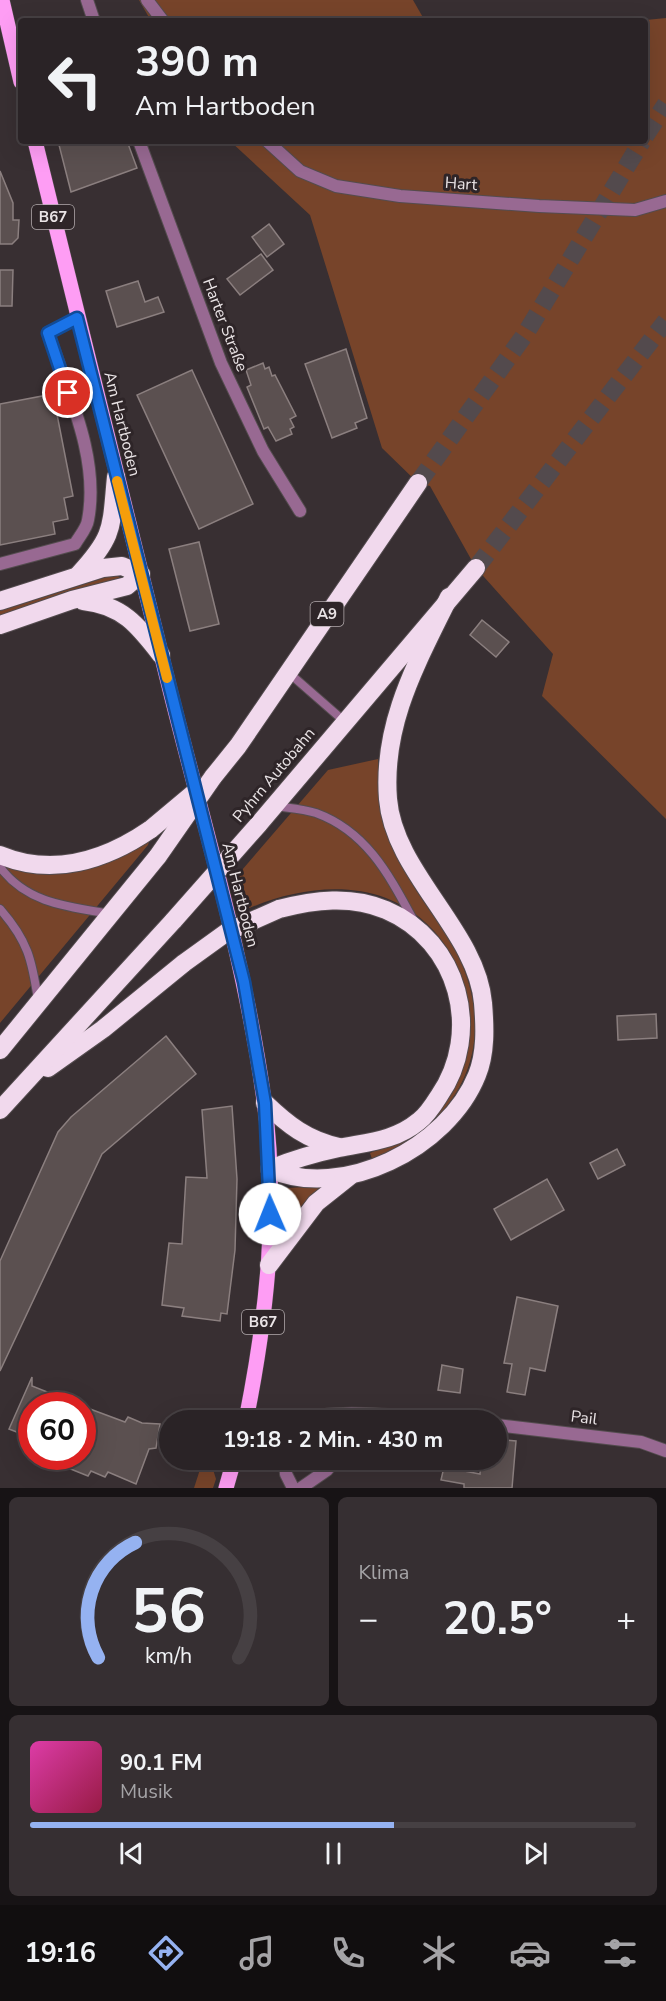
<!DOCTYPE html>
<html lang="de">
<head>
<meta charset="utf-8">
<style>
	:root { --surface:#2a2326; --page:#362f32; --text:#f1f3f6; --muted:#a5a4a7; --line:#464043; --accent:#95b2f1 }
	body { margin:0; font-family:"Nunito Sans",sans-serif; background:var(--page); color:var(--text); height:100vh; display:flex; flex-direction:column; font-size:22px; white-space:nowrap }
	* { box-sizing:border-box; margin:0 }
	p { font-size:20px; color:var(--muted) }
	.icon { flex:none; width:33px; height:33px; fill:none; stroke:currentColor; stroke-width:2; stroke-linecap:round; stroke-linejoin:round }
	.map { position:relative; height:1488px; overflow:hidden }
	.drawer { display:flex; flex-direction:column; gap:9px; padding:9px; background:#171315; flex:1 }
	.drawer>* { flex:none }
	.top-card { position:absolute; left:18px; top:18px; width:630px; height:126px; border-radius:6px; box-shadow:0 6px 24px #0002,0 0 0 2px var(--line); background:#2a2326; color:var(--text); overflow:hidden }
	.speed { position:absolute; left:18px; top:1392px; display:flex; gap:12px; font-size:30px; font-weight:700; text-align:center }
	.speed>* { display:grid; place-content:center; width:78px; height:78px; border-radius:50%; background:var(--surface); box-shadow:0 6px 24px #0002,0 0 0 2px var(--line); line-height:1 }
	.speed .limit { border:9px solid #d22; background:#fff; color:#111 }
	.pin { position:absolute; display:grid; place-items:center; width:51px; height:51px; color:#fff; margin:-26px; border:3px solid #fff; border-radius:50%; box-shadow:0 2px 6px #0007 }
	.me { position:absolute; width:66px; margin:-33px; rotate:359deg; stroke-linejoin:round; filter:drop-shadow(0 0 4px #0008) }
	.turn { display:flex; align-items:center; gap:21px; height:126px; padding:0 18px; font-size:27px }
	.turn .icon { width:78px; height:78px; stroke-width:2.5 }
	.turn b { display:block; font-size:42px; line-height:51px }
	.big { font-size:45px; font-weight:700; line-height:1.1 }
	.drawer .tile { flex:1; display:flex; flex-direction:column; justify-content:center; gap:9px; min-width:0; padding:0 21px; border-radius:9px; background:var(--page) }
	.drawer .dial { align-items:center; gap:0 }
	.dial svg { height:156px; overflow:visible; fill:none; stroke:var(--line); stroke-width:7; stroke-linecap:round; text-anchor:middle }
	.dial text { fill:var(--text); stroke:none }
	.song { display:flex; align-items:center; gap:18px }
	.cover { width:72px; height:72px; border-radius:9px; background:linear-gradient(135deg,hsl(320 70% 55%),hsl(340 70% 35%)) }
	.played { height:6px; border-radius:3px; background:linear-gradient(90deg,var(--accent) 60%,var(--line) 60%) }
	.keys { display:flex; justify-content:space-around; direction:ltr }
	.heat { display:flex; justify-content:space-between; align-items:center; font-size:33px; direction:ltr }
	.drawer .tiles { flex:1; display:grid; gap:9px; grid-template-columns:1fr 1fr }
	.tile:last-child { grid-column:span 2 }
	.trip { position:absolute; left:159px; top:1410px; width:348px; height:60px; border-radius:30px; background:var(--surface); box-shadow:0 6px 24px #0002,0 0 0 2px var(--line); font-weight:700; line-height:60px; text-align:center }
	.tab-bar { display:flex; height:96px; justify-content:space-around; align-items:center; background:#110e0f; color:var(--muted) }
	.tab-bar .icon { width:42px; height:42px }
	.tab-bar .active { color:var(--accent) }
	.tab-bar b { font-size:27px; color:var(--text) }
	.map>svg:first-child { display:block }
	.green { fill:#77442a }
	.building { fill:#5b5050; stroke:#8b7f7f; stroke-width:1.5 }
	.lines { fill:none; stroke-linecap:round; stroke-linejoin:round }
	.highway-tunnel { stroke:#534a4d; stroke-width:18; stroke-dasharray:18 9; stroke-linecap:butt }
	.lane-casing { stroke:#544c4f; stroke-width:10 }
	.street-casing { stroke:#544c4f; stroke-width:14 }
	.primary-casing { stroke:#544c4f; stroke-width:16 }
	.highway-casing { stroke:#544c4f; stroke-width:20 }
	.lane { stroke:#986992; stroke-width:8 }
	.street { stroke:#986992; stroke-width:12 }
	.primary { stroke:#fe9df4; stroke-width:15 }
	.highway { stroke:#f1d9ed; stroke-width:18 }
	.highway-bridge-casing { stroke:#544c4f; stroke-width:20; stroke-linecap:butt }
	.highway-bridge { stroke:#f1d9ed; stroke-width:18 }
	.route-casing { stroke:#114b97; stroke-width:15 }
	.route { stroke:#1a73e8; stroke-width:10 }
	.slow { stroke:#f59e0b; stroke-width:10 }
	.labels { text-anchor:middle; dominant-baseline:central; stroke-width:6; stroke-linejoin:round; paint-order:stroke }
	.shield { fill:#2e2528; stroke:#b2abad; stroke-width:1.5 }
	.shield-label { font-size:15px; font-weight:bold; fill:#eae4e6 }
	.street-label { font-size:16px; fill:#eae4e6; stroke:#2e2528 }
</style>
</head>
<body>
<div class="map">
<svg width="666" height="1488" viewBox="0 0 666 1488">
	<rect width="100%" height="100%" fill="#382f32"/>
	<g class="green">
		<path d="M139,0h274l12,21h-274z"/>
		<path d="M666,18v801l-124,-123 11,-42 -77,-86 -46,-82 -12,-3 -36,-35 -72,-233 -80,-74h415v-120h-9z"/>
		<path d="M116,574l5,5 -121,37v-5z"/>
		<path d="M378,759c0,35 8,70 22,102 16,36 45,65 61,101 38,88 -4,163 -89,197l-2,-6c18,-7 31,-16 46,-28 9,-7 22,-14 28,-23 53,-67 21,-174 -58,-204 -45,-17 -99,-7 -141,12l-9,-33 92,-107z"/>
		<path d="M150,839l-2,6 -148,178v-159l25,8 21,2z"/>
		<path d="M321,1186l-33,40h-1v-38z"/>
		<path d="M203,1460h7l6,19 -3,9h-19z"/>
	</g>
	<g class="building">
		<path d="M58,141h69l10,27 -66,24z"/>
		<path d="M0,171l13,32v17h6l-1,18 -6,6h-12z"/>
		<path d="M269,224l15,20 -17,13 -15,-20z"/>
		<path d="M261,254l12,16 -33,25 -13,-16z"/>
		<path d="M0,270h13l-1,36h-12z"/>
		<path d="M138,281l7,21 13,-5 6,15 -47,15 -11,-36z"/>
		<path d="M346,349l21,69 -12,5 2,5 -25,10 -27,-74z"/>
		<path d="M263,363l2,6 4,-2 3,9 3,-1 21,41 -6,3 4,8 -4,2 2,5 -16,7 -8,-14 -4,2 -17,-42 4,-2 -5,-15z"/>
		<path d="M192,370l61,134 -54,25 -62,-134z"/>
		<path d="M53,394l20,102 -9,2 4,21 -15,3 2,12 -55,11v-141z"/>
		<path d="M199,542l20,82 -29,7 -21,-82z"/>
		<path d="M482,620l27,22 -13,15 -26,-22z"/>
		<path d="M656,1014l1,24 -39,2 -1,-24z"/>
		<path d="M166,1036l30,38 -94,80 -102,217v-110l58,-129 13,-15z"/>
		<path d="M232,1106l5,73 -2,71 -8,64 -6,-1 -1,8 -38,-5 2,-8 -22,-3 7,-62 13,1 4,-67 21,1 -5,-68z"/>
		<path d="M617,1149l8,16 -27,14 -8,-16z"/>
		<path d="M547,1179l17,31 -53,30 -17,-31z"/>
		<path d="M517,1297l41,9 -13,65 -15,-3 -5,27 -18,-3 5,-28 -8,-1z"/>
		<path d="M442,1365l21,4 -3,24 -22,-3z"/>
		<path d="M32,1377v9l48,19 -48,1v32l-23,-9z"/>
		<path d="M82,1406l43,16 3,-5 14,6 18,1 -4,24 -7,1 -13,35 -28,-12 -3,5 -14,-6 -3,5 -47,-19 41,-1z"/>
		<path d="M496,1439l20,2 -4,47h-48v-4l-23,-4 3,-13 36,7 1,-14h15z"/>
	</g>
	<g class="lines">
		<g class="highway-tunnel">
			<path d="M645,136l21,-32"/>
			<path d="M418,483l108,-150 116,-192"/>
			<path d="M476,568l190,-247"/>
		</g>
		<defs>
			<g id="lane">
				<path d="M289,673l55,48"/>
				<path d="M275,806c13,2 28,3 41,7 52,19 74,64 99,110"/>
				<path d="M0,867c27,37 70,40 112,47"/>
				<path d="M0,909c28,32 32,51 38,91"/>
			</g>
			<g id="street">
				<path d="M87,0l7,21"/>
				<path d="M147,0l16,21"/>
				<path d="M139,141l82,222 42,88 37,60"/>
				<path d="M267,141l33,30 36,15 64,10 139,10 96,4 31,-9"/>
				<path d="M0,564l75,-20c4,-7 12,-16 13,-24 12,-63 -21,-129 -40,-187l29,-15"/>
				<path d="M307,1420c16,-13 120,-2 145,0"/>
				<path d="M496,1425l145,17 25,9"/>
				<path d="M285,1460l1,14 7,14"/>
				<path d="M301,1488l26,-18 8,-10"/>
			</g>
			<g id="primary">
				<path d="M2,0l19,82"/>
				<path d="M35,141c44,183 89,366 135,549 34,136 75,271 94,410 15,108 3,215 -18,320"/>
				<path d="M226,1488l8,-28"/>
			</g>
			<g id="highway">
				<path d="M79,574c36,-39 32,-47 37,-97"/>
				<path d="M0,601l103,-33 19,-2 19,8 -14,12 -55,14 -72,25"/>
				<path d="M83,601c39,4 55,24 78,54"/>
				<path d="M213,777l25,-31 180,-263"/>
				<path d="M258,825l218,-257"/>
				<path d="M0,855c53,22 106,5 151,-26"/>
				<path d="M0,1050l158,-194"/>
				<path d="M48,1068l55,-39 81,-66"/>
				<path d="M265,1103c23,22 42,37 74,44"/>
				<path d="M0,1110l174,-190"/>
				<path d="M270,1169c72,32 178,-21 207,-94 9,-22 8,-48 6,-72 -6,-72 -89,-130 -95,-204 -6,-76 29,-136 61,-202"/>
				<path d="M270,1169c22,-9 45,-16 69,-21 29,-6 56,-7 80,-27 8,-6 15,-17 20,-25 44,-64 20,-155 -53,-186 -35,-15 -72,-10 -107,-1"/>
				<path d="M269,1265l47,-62 34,-27"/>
			</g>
		</defs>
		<use href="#lane" class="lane-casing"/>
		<use href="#street" class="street-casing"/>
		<use href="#primary" class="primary-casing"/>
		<use href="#highway" class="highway-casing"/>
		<use href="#lane" class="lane"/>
		<use href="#street" class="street"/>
		<use href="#primary" class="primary"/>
		<use href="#highway" class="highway"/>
		<defs>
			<g id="highway-bridge">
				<path d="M151,829l43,-36"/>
				<path d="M158,856l55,-79"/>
				<path d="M174,920l84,-95"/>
				<path d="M184,963l43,-31 52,-23"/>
			</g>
		</defs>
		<use href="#highway-bridge" class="highway-bridge-casing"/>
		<use href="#highway-bridge" class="highway-bridge"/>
	</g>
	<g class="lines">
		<defs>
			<path id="route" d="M68,393l-20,-60 29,-15 167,664 21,121 5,111"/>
		</defs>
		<use href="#route" class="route-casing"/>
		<use href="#route" class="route"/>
		<path class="slow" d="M117,481l50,197"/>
	</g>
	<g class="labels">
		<g class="shield">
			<rect x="32" y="205" width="42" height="24" rx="4.5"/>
			<rect x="310.5" y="602" width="33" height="24" rx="4.5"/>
			<rect x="242" y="1310" width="42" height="24" rx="4.5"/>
		</g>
		<g class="shield-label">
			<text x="53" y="217">B67</text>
			<text x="327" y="614">A9</text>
			<text x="263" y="1322">B67</text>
		</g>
		<g class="street-label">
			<text transform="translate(461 184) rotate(4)">Hart</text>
			<text transform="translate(225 325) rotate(69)">Harter Straße</text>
			<text transform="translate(122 424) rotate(76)">Am Hartboden</text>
			<text transform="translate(274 775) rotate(-50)">Pyhrn Autobahn</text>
			<text transform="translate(240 895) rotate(76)">Am Hartboden</text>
			<text transform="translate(584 1418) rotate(7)">Pail</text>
		</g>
	</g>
</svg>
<div class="speed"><div class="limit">60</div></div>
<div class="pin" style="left:68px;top:393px;background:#d93025"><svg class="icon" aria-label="arrive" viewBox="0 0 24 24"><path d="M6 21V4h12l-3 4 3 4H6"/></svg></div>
<svg class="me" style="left:270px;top:1214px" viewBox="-20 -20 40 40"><circle r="19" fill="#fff"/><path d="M0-13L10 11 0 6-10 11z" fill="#1a73e8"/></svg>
<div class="trip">19:18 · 2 Min. · 430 m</div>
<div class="top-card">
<div class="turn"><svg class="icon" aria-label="left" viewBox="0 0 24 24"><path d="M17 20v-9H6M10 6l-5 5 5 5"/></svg><div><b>390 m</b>Am Hartboden</div></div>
</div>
</div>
<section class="drawer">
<div class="tiles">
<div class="tile dial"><svg viewBox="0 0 100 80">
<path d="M14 69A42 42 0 1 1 86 69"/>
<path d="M14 69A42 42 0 0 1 33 10" stroke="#95b2f1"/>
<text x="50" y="56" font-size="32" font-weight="700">56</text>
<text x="50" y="72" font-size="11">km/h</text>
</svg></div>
<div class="tile"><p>Klima</p>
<div class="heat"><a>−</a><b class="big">20.5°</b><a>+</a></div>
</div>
<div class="tile">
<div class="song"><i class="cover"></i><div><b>90.1 FM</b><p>Musik</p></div></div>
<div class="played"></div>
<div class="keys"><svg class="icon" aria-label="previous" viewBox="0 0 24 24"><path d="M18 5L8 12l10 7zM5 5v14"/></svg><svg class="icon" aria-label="pause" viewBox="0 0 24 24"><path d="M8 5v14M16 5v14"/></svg><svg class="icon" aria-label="next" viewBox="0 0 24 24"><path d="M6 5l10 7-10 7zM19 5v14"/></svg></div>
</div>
</div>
</section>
<nav class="tab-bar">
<b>19:16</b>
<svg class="icon active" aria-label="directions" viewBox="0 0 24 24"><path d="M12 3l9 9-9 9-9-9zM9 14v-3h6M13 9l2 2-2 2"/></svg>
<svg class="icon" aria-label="music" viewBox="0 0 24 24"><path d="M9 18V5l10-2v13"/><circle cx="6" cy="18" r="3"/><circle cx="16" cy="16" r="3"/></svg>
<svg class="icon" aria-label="phone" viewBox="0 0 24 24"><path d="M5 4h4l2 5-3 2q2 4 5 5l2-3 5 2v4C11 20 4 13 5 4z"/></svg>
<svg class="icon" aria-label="climate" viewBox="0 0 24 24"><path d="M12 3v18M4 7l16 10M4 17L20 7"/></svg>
<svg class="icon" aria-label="car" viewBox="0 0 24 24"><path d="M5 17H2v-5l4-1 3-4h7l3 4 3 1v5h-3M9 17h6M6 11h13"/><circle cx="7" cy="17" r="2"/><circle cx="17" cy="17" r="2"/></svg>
<svg class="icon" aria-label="filters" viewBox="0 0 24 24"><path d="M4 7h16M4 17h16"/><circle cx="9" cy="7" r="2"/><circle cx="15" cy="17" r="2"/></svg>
</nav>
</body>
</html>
